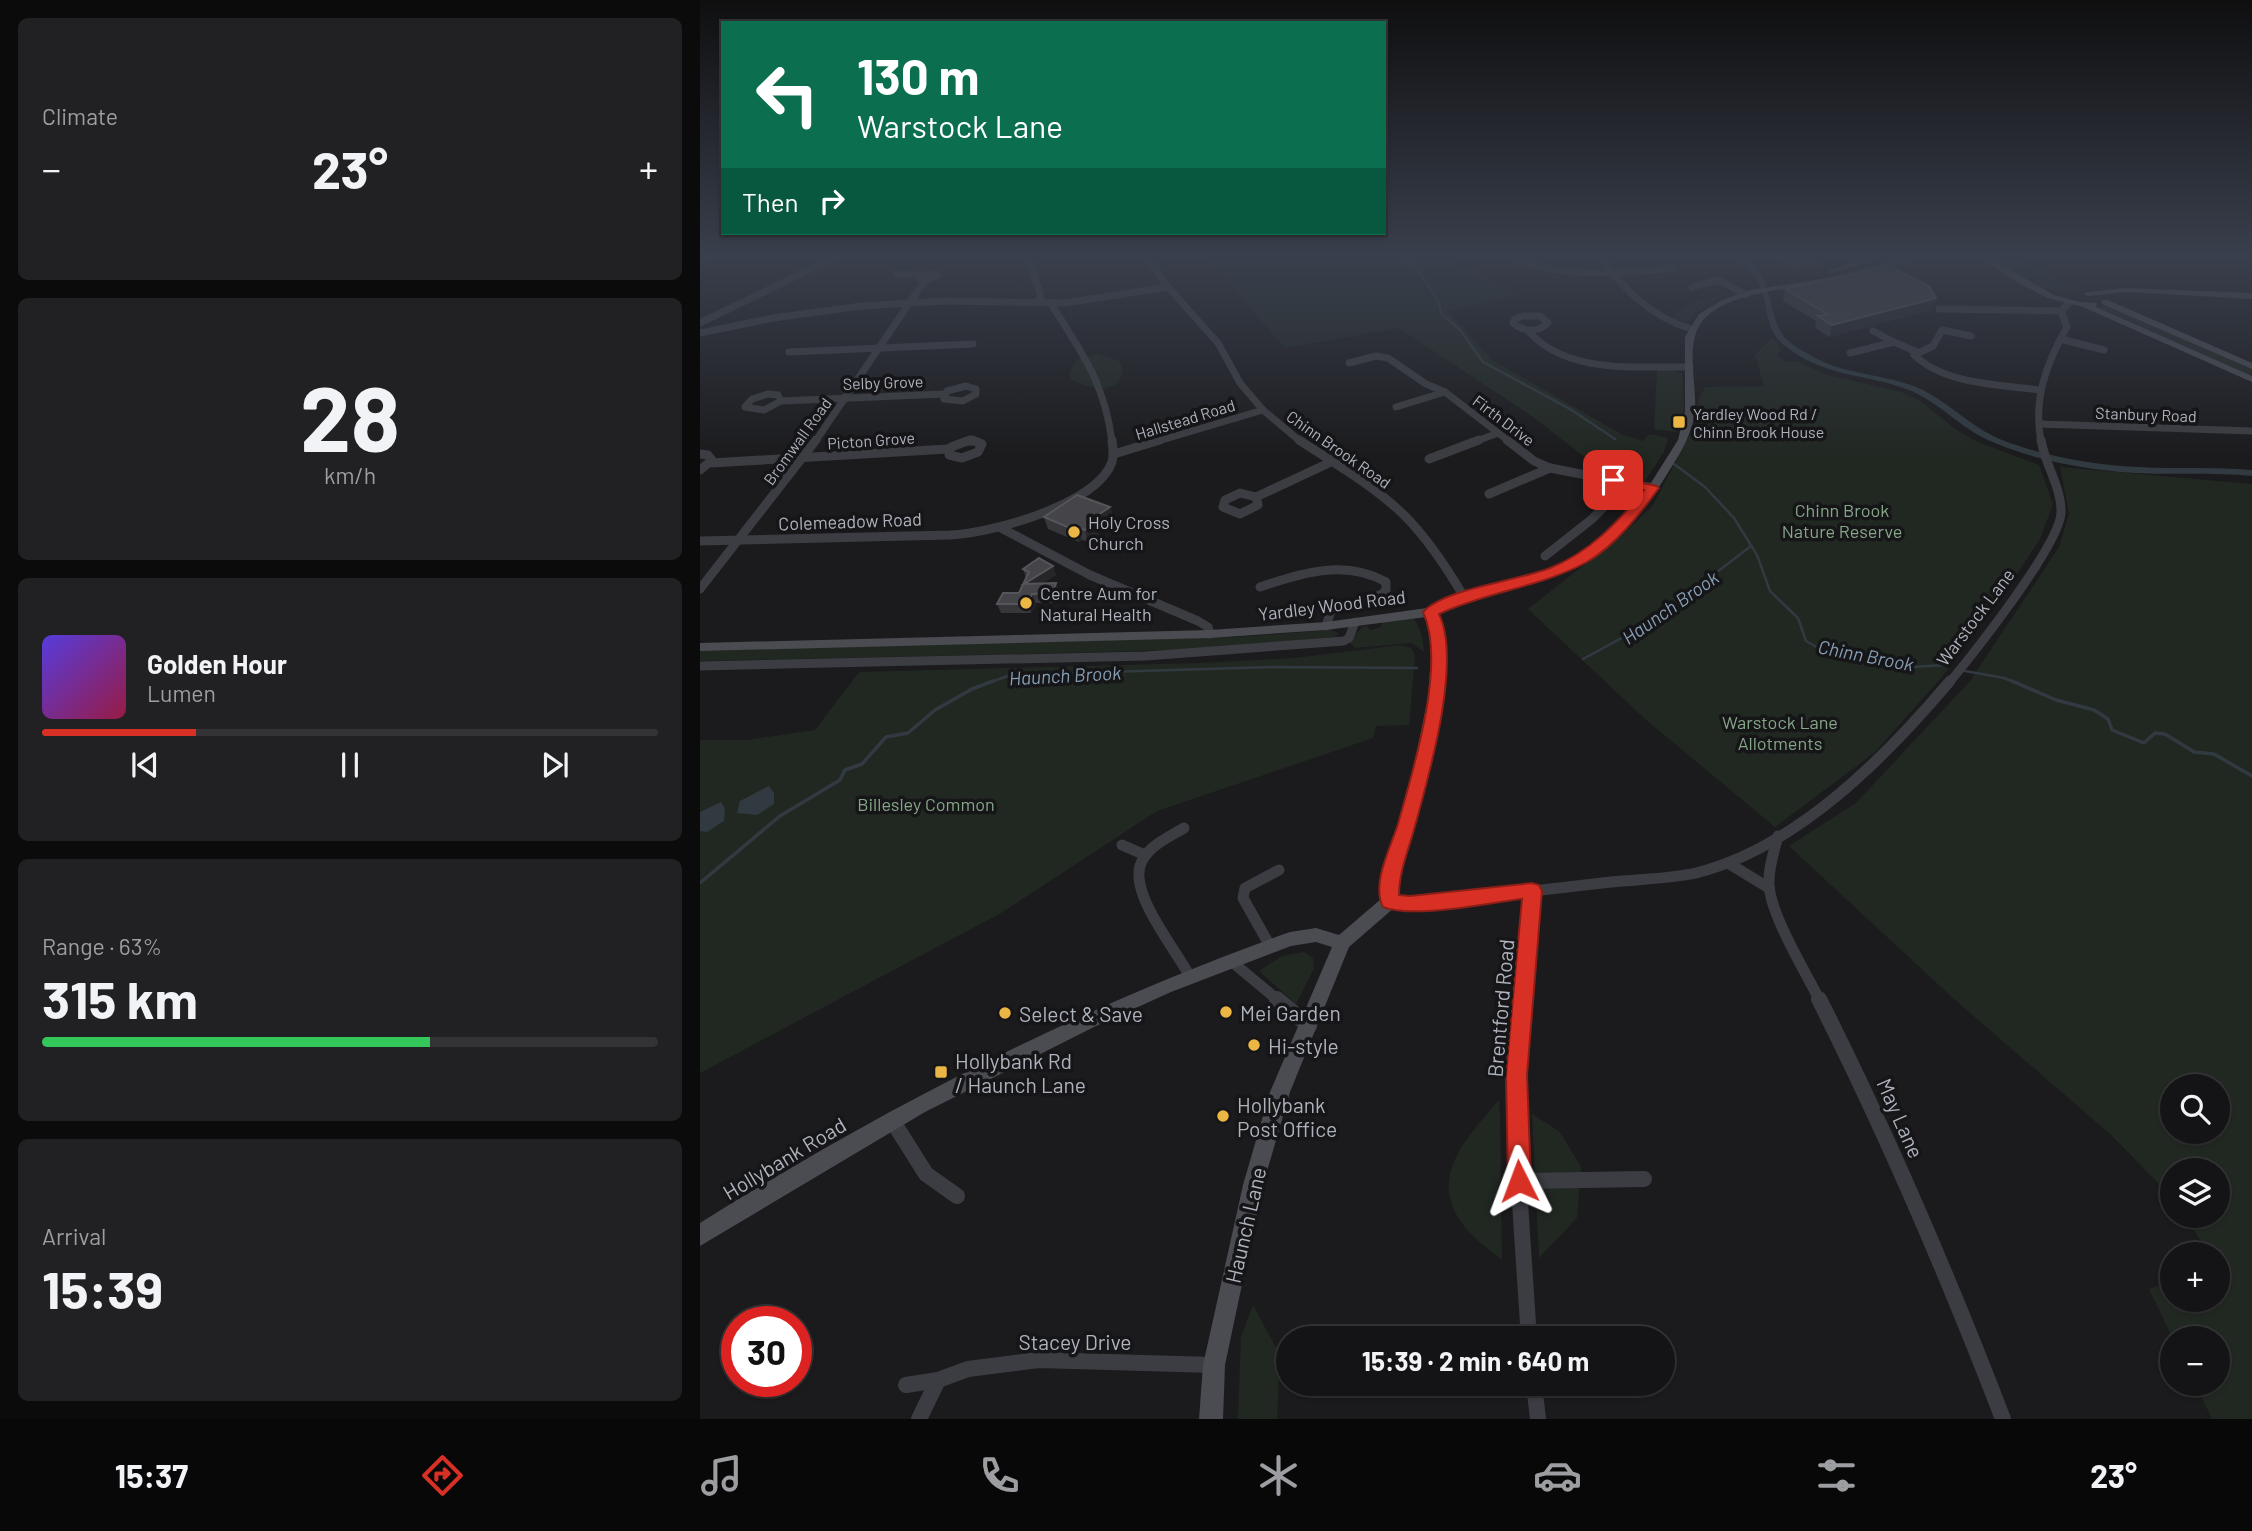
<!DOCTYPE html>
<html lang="en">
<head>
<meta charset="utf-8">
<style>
	:root { --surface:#141416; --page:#212123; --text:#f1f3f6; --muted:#9d9ea1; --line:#333335; --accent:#d93025 }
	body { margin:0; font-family:Barlow,sans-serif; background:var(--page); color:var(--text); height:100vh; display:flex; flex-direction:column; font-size:26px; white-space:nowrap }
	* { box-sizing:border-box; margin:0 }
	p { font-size:23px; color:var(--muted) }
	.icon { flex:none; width:38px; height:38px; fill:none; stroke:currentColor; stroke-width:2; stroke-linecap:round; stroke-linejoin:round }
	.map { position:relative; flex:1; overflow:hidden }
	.details { display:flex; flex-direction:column; gap:18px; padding:18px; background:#0b0b0c; width:700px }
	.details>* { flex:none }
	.hud { position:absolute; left:21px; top:21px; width:665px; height:214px; border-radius:0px; box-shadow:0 2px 5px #0004,0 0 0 2px var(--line); background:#0b6e4f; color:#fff; overflow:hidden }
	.buttons { position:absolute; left:1460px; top:1074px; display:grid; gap:14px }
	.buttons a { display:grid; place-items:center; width:70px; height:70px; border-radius:50%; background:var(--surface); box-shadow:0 2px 5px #0004,0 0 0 2px var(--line); font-size:35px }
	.speed { position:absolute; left:21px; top:1306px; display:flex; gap:14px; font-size:35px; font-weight:700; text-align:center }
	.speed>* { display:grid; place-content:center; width:91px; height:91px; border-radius:50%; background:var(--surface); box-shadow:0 2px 5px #0004,0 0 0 2px var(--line); line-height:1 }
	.speed .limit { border:10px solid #d22; background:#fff; color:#111 }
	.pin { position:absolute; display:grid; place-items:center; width:60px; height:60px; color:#fff; margin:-30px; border-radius:14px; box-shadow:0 4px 10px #0006 }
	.me { position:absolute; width:77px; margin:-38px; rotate:357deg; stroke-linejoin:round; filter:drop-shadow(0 0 5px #0008) }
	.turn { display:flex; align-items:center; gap:24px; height:147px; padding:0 21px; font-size:32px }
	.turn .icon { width:91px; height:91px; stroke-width:2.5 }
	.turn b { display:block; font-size:49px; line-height:60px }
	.then { display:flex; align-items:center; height:66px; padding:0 21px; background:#0003; gap:14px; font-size:26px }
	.big { font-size:52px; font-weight:700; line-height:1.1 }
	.details .tile { flex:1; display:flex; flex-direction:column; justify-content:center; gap:10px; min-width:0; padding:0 24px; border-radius:10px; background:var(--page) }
	.details .dial { align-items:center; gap:0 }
	.dial b { font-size:91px; line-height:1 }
	.song { display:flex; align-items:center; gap:21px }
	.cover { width:84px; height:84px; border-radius:10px; background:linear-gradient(135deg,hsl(250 70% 55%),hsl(340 70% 35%)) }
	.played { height:7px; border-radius:4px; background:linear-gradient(90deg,var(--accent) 25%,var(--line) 25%) }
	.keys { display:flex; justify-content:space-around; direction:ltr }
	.heat { display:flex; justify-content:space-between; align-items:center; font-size:38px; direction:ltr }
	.charge { height:10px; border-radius:5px; background:linear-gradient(90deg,#34c759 63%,var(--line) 0) }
	.trip { position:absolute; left:576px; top:1326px; width:399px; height:70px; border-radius:35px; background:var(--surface); box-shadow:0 2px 5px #0004,0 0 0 2px var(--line); font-weight:700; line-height:70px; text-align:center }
	.tabs { display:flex; height:112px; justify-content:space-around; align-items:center; background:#080809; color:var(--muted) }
	.tabs .icon { width:49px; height:49px }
	.tabs .on { color:var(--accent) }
	.tabs b { font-size:32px; color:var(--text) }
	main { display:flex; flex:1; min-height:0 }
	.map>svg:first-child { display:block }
	.green { fill:#212822; fill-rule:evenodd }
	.water { fill:#313a41 }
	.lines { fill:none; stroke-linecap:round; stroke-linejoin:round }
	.stream-far1 { stroke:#313a41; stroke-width:2.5 }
	.stream { stroke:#313a41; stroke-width:3.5 }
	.canal { fill:#313a41; fill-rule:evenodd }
	.street-far3 { stroke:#3c3d42; stroke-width:7 }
	.street-far2 { stroke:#3c3d42; stroke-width:9 }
	.street-far1 { stroke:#3c3d42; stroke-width:11 }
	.street { stroke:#3c3d42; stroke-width:16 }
	.secondary { fill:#4a4c52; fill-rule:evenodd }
	.wall { fill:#37373b }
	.shaded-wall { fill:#262629 }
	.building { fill:#444449; stroke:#54565b; stroke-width:2 }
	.route { fill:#d93025; stroke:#8d1f18; stroke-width:2 }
	.poi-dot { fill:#ebb644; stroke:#161618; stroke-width:2.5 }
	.labels { text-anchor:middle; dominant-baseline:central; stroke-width:7; stroke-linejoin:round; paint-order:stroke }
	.far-street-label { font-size:16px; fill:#aeb2bc; stroke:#161618 }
	.far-poi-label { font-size:16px; fill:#aeb2bc; stroke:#161618; text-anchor:start }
	.park-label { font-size:18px; fill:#86a688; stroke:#161618 }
	.street-label { font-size:18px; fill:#aeb2bc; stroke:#161618 }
	.poi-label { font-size:18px; fill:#aeb2bc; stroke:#161618; text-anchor:start }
	.water-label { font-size:19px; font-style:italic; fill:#879fb5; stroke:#161618 }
	.near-street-label { font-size:21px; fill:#aeb2bc; stroke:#161618 }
	.near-poi-label { font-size:21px; fill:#aeb2bc; stroke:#161618; text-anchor:start }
</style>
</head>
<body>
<main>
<section class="details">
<div class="tile"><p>Climate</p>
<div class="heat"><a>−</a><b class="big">23°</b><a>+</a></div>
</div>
<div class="tile dial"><b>28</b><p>km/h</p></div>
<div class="tile">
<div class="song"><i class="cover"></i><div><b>Golden Hour</b><p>Lumen</p></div></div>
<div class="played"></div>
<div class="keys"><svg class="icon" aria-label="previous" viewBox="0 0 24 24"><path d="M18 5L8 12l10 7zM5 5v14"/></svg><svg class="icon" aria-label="pause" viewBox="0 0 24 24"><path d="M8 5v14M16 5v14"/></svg><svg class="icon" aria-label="next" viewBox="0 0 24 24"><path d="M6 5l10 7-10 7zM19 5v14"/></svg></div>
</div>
<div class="tile"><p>Range · 63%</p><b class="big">315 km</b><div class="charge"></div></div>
<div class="tile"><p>Arrival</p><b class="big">15:39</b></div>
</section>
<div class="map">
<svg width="1552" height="1419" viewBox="0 0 1552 1419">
	<rect width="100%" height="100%" fill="#1b1b1d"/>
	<g class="green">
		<path d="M506,258h242l72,37 -72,16 44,49 131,75 20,6 6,-7 19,4 -4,14 -19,29 -8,2 -51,-12 5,-9 -58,-45 -134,-89 -114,20z"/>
		<path d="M1289,258h28l69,33 -43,-2z"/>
		<path d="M1028,294l-34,19 -6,9 -17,-4c8,-13 41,-22 57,-24z"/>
		<path d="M1407,305l145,64v7l-156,-69z"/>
		<path d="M1073,337l8,13 -4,5 9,7h13l24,12 78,18 19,9 38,30 20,11 61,23 14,39 -13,35 -43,65 -55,73 -68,76 -99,74 -130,-108 -117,-110 94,-74 31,-30 43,-82 3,-25 6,-11 59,-1 -9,-31z"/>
		<path d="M397,354l22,7 4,7c-2,29 -35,21 -52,11l-2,-6 8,-13z"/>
		<path d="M957,369l16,1 9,3 2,37 -8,22 -22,-3z"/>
		<path d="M1360,467l192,17v935h-40l-17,-35h22v-45h-44l-24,-50 23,-7v18h45v-45h-7l-25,-39h32v-45h-45v26l-62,-63 -156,-135 -165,-153 67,-43 114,-122 89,-134 10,-33zM1472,1087h45v45h-45z"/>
		<path d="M702,618h11c8,10 10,21 11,34l-12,-9 -57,5 -6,-6 13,-15 5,-1 3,4 11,-3 1,-4z"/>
		<path d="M632,630l7,4 -5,3 -138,12 -130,4 -366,8v-12l536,-12z"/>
		<path d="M701,645l10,3 4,7 -6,70 -33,1 -3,12 -216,73 -156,102 -301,160v-333h47l68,-10 44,-58 340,-9 95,-5z"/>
		<path d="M604,952l9,6 1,10 -18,36 -37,-33 23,-15z"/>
		<path d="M799,1100l1,16 2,144c-13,-11 -31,-23 -40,-37 -35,-48 8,-88 37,-123z"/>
		<path d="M832,1114l28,18 21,35 -4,51 -38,40z"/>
		<path d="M553,1305l27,50 -3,64h-39l3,-82z"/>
	</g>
	<g class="water">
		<path d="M69,786l5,7v11l-17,11 -20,-2 3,-12z"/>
		<path d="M21,802l4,7 -1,12 -17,11 -7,-1v-19z"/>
	</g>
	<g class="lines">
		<g class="stream-far1">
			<path d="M705,258l5,1c10,19 28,33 31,54l20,18 22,31 87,47 45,30"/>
			<path d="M974,464l31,23 29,31 23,37 13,36 28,27 8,23 14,8 17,-1 16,8 59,11 33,-2"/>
			<path d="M883,659l70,-38 98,-75"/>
			<path d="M1265,671l39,7 12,5"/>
			<path d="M288,683l23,-8 265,-8 141,1"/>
		</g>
		<g class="stream">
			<path d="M1312,681l44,19 38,10 14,9 4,11 32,13 11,-10 10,1 29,18 20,2 38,22"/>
			<path d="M0,883l80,-67 60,-36 5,-10 17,-6 24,-27 22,-4 27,-23 37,-21 21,-8"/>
		</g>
		<path class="canal" d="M1033,258c38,0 34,50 48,74 6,11 19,17 29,23 33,20 71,18 106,32 31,13 54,40 86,53 42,16 90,25 135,27 33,2 67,0 100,2l15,1v6c-39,-4 -78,-1 -117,-3 -47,-3 -97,-12 -140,-30 -32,-12 -54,-40 -86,-53 -44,-17 -83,-12 -124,-44 -21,-16 -16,-41 -26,-62 -5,-12 -17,-18 -26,-26z"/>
		<g class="street-far3">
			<path d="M328,258l12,35v10"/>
			<path d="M447,258l21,29 50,56 22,40 23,27 38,32"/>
			<path d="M811,258c53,21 106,15 162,10"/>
			<path d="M900,258c25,32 52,60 92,71"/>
			<path d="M230,273l7,2 -9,4 -10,-1z"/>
			<path d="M197,274l24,1"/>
			<path d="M992,287l27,-7 27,15"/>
			<path d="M351,304c31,48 54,80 61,138"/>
			<path d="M1239,309l122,2"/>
			<path d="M823,316h17l8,7c-11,10 -24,9 -35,0l2,-4z"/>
			<path d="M0,323l134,-65"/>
			<path d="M828,331c40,44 107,35 162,36"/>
			<path d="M1173,331l21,11"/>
			<path d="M0,333l73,-15 88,-12 83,-5 120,2 104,-16"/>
			<path d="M1271,336l-29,-6 -9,16 -19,9c32,30 84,29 125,35"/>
			<path d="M1360,339l44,11"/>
			<path d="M89,352l184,-8"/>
			<path d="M1150,353l44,-11 23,10"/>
			<path d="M649,363l27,-7 12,2 38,26 19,8 65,50"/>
			<path d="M266,386l10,3v5l-13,7 -19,-2 3,-8z"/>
			<path d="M68,394l10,1 3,6 -17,9 -19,-3 7,-8z"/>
			<path d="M81,401l163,-7"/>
			<path d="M696,407l49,-15"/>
			<path d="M1340,424l212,7"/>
			<path d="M115,442l110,-162"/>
			<path d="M265,442h12"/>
			<path d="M455,442l108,-32"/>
			<path d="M774,442l24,-9"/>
			<path d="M1341,442c-8,-43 5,-78 26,-115l-6,-16 8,-8"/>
		</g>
		<g class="street-far2">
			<path d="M270,440l-19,7 -2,8 13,3 16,-6 4,-8 -10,-4"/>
			<path d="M599,440c35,23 74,45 105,75 24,24 43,53 60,82"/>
			<path d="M807,440l27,21 16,7 103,20"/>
			<path d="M0,454l8,1 4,5 -12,10"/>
			<path d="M414,454l46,-14"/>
			<path d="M729,459l50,-19"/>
			<path d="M11,463l237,-14"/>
			<path d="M540,493l16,4 2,8 -18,9 -17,-7 2,-7z"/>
			<path d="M789,494l61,-26"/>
			<path d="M556,497l75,-35"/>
			<path d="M301,528l89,47 108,46 10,6 2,7"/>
			<path d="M0,541l250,-6c41,-2 147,-30 162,-73 2,-7 1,-15 0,-22"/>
			<path d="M845,556l47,-37 35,-36"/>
			<path d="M560,587c42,-14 85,-28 126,-5v9l-6,4 -49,16 -5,15"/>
			<path d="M0,589l116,-149"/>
			<path d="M0,666l446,-10 198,-15 5,-3 6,-16"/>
			<path d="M1249,683c24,-29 110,-137 112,-170 1,-25 -16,-48 -20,-73"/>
		</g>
		<g class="street-far1">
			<path d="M484,828c-15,9 -34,17 -42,33 -16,30 34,88 48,116"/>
			<path d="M1078,836c-4,16 -10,32 -9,49 2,31 36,86 51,116"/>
			<path d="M422,845l23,10"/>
			<path d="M1028,863l41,25"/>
			<path d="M689,902l38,1c61,-7 123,-14 184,-21 28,-3 58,-3 85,-9 100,-25 189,-115 254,-192"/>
			<path d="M570,946l-27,-48 2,-10 34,-18"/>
			<path d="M531,961l48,40"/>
			<path d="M822,1001l10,-110"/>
		</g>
		<g class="street">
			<path d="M577,999l32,27"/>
			<path d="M822,999l-6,143 13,197"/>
			<path d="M1119,999c69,137 129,277 184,420"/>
			<path d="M192,1120l34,54 31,22"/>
			<path d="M819,1181l125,-2"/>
			<path d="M834,1384l4,35"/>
			<path d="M206,1385l32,-5 30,-11 70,-9 176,5"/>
			<path d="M219,1419l19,-39"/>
		</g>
		<g class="secondary">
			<path d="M13,258l-1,2 -12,4v-5z"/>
			<path d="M1167,258h14l-50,15 -4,-2z"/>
			<path d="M1205,258h14c-9,5 -20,7 -30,9 -19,5 -38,11 -57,15 -38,7 -96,8 -126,35 -23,22 -9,64 -11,92 -2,26 -16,46 -29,67 -22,35 -55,75 -93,92 -44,20 -91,26 -136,46 27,55 -19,192 -34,251 -4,13 -2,30 -8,42l-46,40 -59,145 -27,93 -38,180 -2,54h-24l4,-54 40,-180 27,-93 62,-145 -16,-5 -25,4 -120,46 -75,34 -171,86 -225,134v-23c189,-118 380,-216 590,-291l26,-4 23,7 42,-36 4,-27 28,-102 15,-72 4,-53 -6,-28 -100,13 -116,8 -510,13v-8l510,-13 116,-8 101,-14 33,-14 64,-17 42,-15 26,-16 27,-24 30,-36 29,-46 7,-29v-74l14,-23 23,-14 29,-10 83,-13z"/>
			<path d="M1280,258h10l64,37 26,7 17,1 -1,4 156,69v6l-169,-75 -35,-9 -28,-14z"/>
			<path d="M1425,288l127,5v6l-127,-7 -37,4 -4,-2 4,-2z"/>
			<path d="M1402,300h6l144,63v6l-150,-65z"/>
		</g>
	</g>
	<g class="wall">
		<path d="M1073,258h55l-1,4 -31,8z"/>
		<path d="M1085,289l147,21 -103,27 -14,-9 1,-7 -33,-20z"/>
		<path d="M344,517l70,2 -17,11 2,5 -11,7 -6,-2 -3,2 -31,-13z"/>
		<path d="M323,569l33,6 -13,8h13l3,10 -4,10h-19l-5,10h-30l-4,-9 22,-11 7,-15z"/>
	</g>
	<g class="shaded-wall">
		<path d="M1110,258h18l-1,4 -31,8 2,-8z"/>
		<path d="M1236,298l-4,12 -103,27 3,-12z"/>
		<path d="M410,507l4,12 -17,11 2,5 -11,7 -3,-12 4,-9z"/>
		<path d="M378,528l4,12 -3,2 -4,-12z"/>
		<path d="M353,566l3,9 -28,18 -4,-9z"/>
		<path d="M356,583l3,10 -4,10 -3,-10z"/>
		<path d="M332,594l4,9 -5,10 -3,-9z"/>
	</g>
	<g class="building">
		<path d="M1092,258h18l-12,4z"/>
		<path d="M1189,266l40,20 7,12 -104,27 -14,-9 9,-2 -42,-25z"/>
		<path d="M377,495l33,12 -21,14 6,2 -10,7 -7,-2 -3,2 -31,-13z"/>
		<path d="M339,558l14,8 -29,18 32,-1 -4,10 -20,1 -4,10h-31l6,-11h16l10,-21 -6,-3z"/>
	</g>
	<linearGradient id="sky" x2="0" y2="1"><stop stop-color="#0f0f10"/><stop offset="0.56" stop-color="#393f4c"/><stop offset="1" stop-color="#393f4c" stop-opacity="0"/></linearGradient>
	<rect width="1552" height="457" fill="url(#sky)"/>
	<path class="route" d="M913,477l44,9 2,2c-19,26 -44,58 -72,74 -46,25 -101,30 -148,52 23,48 -10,161 -24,212 -6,23 -16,45 -16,69l11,1 122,-13 7,2 3,6 -15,184 4,106 -3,8 -9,4 -8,-4 -3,-8 -2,-106 16,-176c-36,4 -107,20 -139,8 -12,-24 8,-60 15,-83 15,-54 49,-161 25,-212 22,-24 95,-31 127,-44 40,-16 67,-45 94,-78l-36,-7 -1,-3z"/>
	<g class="poi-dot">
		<rect x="972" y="415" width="14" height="14" rx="3.5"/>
		<circle cx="374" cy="532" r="7"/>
		<circle cx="326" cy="603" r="7"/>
		<circle cx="526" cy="1012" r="7"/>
		<circle cx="305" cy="1013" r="7"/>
		<circle cx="554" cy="1045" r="7"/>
		<rect x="234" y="1065" width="14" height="14" rx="3.5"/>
		<circle cx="523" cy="1116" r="7"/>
	</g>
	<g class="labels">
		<g class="far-street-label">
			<text transform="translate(183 382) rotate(-2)">Selby Grove</text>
			<text transform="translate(1446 414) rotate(2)">Stanbury Road</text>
			<text transform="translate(485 419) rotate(-17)">Hallstead Road</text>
			<text transform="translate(804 420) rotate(37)">Firth Drive</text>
			<text transform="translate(171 440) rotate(-4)">Picton Grove</text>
			<text transform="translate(97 441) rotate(-54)">Bromwall Road</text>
			<text transform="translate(639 449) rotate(35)">Chinn Brook Road</text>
		</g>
		<g class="far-poi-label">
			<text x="993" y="413">Yardley Wood Rd /<tspan x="993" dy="18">Chinn Brook House</tspan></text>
		</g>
		<g class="park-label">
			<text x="1142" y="510">Chinn Brook<tspan x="1142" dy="21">Nature Reserve</tspan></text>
			<text x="1080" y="722">Warstock Lane<tspan x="1080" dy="21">Allotments</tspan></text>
			<text x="226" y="804">Billesley Common</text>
		</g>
		<g class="street-label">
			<text transform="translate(150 521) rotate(-2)">Colemeadow Road</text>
			<text transform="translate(632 605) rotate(-7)">Yardley Wood Road</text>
			<text transform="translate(1275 617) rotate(-53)">Warstock Lane</text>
		</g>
		<g class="poi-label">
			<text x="388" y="522">Holy Cross<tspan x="388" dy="21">Church</tspan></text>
			<text x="340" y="593">Centre Aum for<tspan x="340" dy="21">Natural Health</tspan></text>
		</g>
		<g class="water-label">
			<text transform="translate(970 607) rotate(-35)">Haunch Brook</text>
			<text transform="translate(1166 655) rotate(11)">Chinn Brook</text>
			<text transform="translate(365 675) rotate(-3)">Haunch Brook</text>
		</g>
		<g class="near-street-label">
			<text transform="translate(800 1008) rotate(-85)">Brentford Road</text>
			<text transform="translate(1201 1118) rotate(66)">May Lane</text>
			<text transform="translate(84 1158) rotate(-31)">Hollybank Road</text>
			<text transform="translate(545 1225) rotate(-77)">Haunch Lane</text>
			<text x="375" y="1341">Stacey Drive</text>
		</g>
		<g class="near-poi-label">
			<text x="540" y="1012">Mei Garden</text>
			<text x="319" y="1013">Select &amp; Save</text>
			<text x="568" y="1045">Hi-style</text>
			<text x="255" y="1060">Hollybank Rd<tspan x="255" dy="24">/ Haunch Lane</tspan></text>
			<text x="537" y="1104">Hollybank<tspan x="537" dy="24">Post Office</tspan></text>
		</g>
	</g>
</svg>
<div class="buttons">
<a><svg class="icon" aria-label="search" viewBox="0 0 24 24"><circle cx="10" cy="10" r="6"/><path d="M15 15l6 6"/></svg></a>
<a><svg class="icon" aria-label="layers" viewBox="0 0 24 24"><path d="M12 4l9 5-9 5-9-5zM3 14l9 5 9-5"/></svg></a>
<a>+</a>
<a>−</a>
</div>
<div class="speed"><div class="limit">30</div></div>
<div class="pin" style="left:913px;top:480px;background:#d93025"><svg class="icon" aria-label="arrive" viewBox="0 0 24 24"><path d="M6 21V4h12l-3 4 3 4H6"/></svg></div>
<svg class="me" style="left:819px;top:1181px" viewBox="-20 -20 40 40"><path d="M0-17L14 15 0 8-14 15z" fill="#d93025" stroke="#fff" stroke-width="4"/></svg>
<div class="trip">15:39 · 2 min · 640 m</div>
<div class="hud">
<div class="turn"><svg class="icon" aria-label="left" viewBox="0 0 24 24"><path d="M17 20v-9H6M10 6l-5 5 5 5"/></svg><div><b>130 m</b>Warstock Lane</div></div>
<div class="then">Then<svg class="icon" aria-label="right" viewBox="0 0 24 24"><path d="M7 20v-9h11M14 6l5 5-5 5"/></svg></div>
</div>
</div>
</main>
<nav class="tabs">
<b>15:37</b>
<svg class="icon on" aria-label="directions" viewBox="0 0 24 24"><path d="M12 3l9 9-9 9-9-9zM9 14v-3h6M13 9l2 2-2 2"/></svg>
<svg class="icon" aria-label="music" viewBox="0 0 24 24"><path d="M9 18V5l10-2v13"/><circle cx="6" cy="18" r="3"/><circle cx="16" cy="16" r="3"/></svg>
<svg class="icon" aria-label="phone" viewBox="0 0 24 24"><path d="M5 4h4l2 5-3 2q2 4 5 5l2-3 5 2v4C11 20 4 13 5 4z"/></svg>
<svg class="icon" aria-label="climate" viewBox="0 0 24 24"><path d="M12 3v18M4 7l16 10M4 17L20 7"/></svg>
<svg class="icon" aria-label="car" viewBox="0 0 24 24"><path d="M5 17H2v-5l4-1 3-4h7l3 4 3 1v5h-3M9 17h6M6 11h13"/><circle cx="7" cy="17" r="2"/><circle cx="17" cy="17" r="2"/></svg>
<svg class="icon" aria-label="filters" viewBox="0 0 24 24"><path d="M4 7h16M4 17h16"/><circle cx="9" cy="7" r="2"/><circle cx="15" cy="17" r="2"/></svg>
<b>23°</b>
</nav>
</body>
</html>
